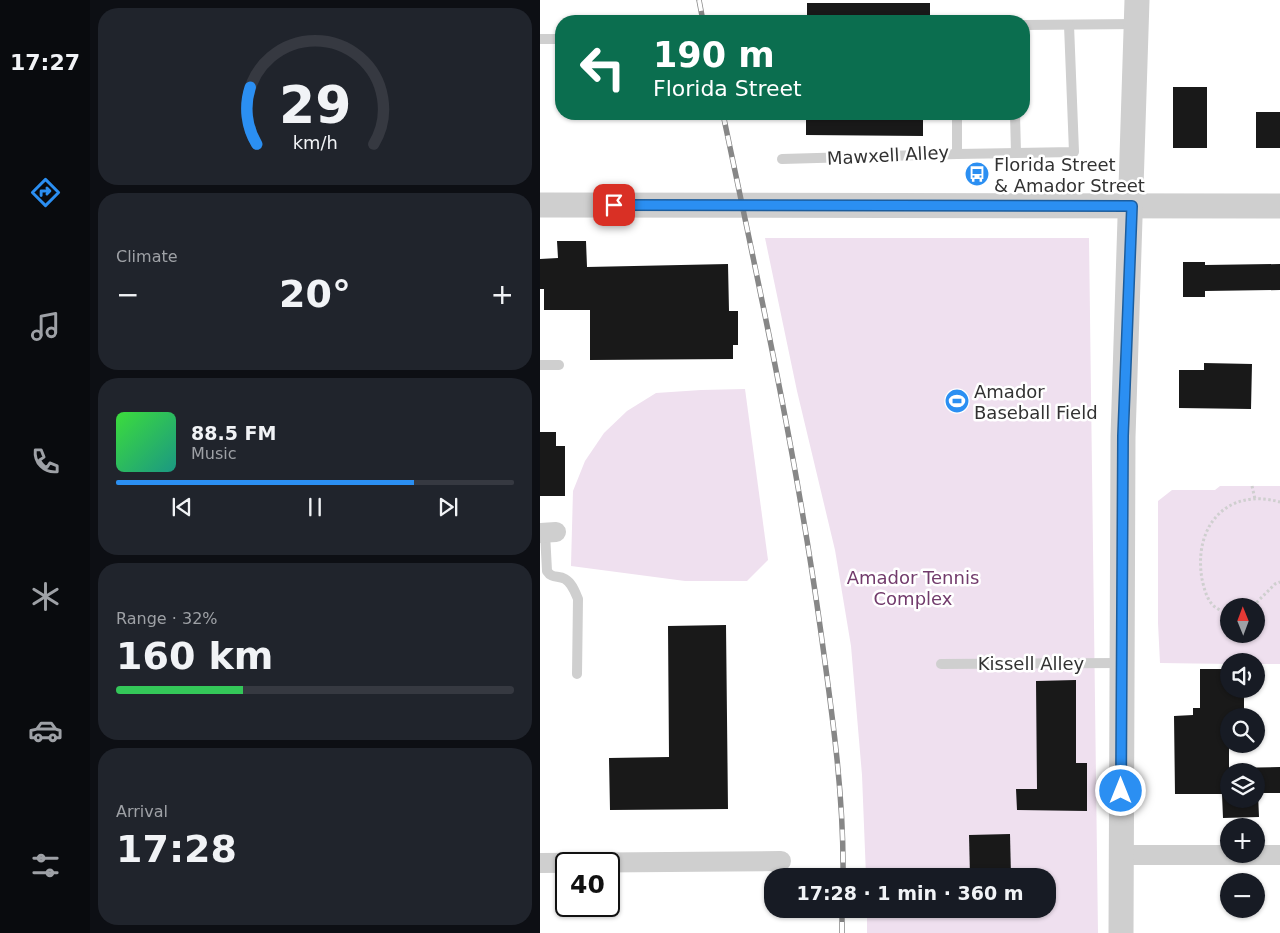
<!DOCTYPE html>
<html lang="en">
<head>
<meta charset="utf-8">
<style>
	:root { --surface:#171b24; --page:#20242c; --text:#f1f3f6; --muted:#9ea1a6; --line:#363941; --accent:#2b8ff2 }
	body { margin:0; font-family:"DejaVu Sans",sans-serif; background:var(--page); color:var(--text); height:100vh; display:flex; flex-direction:column; font-size:19px; white-space:nowrap }
	* { box-sizing:border-box; margin:0 }
	p { font-size:16px; color:var(--muted) }
	.icon { flex:none; width:28px; height:28px; fill:none; stroke:currentColor; stroke-width:2; stroke-linecap:round; stroke-linejoin:round }
	.map { position:relative; flex:1; overflow:hidden }
	.sheet { display:flex; flex-direction:column; gap:8px; padding:8px; background:#0d0f14; width:450px }
	.sheet>* { flex:none }
	.guide { position:absolute; left:15px; top:15px; width:475px; height:105px; border-radius:20px; box-shadow:0 1px 4px #0004; background:#0b6e4f; color:#fff; overflow:hidden }
	.needle { width:32px; rotate:359deg }
	.tools { position:absolute; left:680px; top:598px; display:grid; gap:10px }
	.tools a { display:grid; place-items:center; width:45px; height:45px; border-radius:50%; background:var(--surface); box-shadow:0 1px 4px #0004; font-size:25px }
	.speed { position:absolute; left:15px; top:852px; display:flex; gap:10px; font-size:25px; font-weight:700; text-align:center }
	.speed>* { display:grid; place-content:center; width:65px; height:65px; border-radius:50%; background:var(--surface); box-shadow:0 1px 4px #0004; line-height:1 }
	.speed .limit { border:2px solid #111; border-radius:8px; background:#fff; color:#111 }
	.pin { position:absolute; display:grid; place-items:center; width:42px; height:42px; color:#fff; margin:-21px; border-radius:10px; box-shadow:0 2px 8px #0006 }
	.me { position:absolute; width:55px; margin:-28px; rotate:0deg; stroke-linejoin:round; filter:drop-shadow(0 0 4px #0008) }
	.turn { display:flex; align-items:center; gap:18px; height:105px; padding:0 15px; font-size:22px }
	.turn .icon { width:65px; height:65px; stroke-width:2.5 }
	.turn b { display:block; font-size:35px; line-height:42px }
	.big { font-size:38px; font-weight:800; line-height:1.1 }
	.sheet .widget { flex:1; display:flex; flex-direction:column; justify-content:center; gap:8px; min-width:0; padding:0 18px; border-radius:20px; background:var(--page) }
	.sheet .dial { align-items:center; gap:0 }
	.dial svg { height:130px; overflow:visible; fill:none; stroke:var(--line); stroke-width:7; stroke-linecap:round; text-anchor:middle }
	.dial text { fill:var(--text); stroke:none }
	.song { display:flex; align-items:center; gap:15px }
	.cover { width:60px; height:60px; border-radius:8px; background:linear-gradient(135deg,hsl(120 70% 55%),hsl(170 70% 35%)) }
	.played { height:5px; border-radius:2px; background:linear-gradient(90deg,var(--accent) 75%,var(--line) 75%) }
	.keys { display:flex; justify-content:space-around; direction:ltr }
	.heat { display:flex; justify-content:space-between; align-items:center; font-size:28px; direction:ltr }
	.charge { height:8px; border-radius:4px; background:linear-gradient(90deg,#34c759 32%,var(--line) 0) }
	.trip { position:absolute; left:224px; top:868px; width:292px; height:50px; border-radius:20px; background:var(--surface); box-shadow:0 1px 4px #0004; font-weight:800; line-height:50px; text-align:center }
	main { display:flex; flex:1; min-height:0 }
	.menu { display:flex; flex-direction:column; width:90px; justify-content:space-around; align-items:center; background:#090b0e; color:var(--muted) }
	.menu .icon { width:35px; height:35px }
	.menu .on { color:var(--accent) }
	.menu b { font-size:22px; color:var(--text) }
	.map>svg:first-child { display:block }
	.green { fill:#efe0ef; fill-rule:evenodd }
	.building { fill:#191919; fill-rule:evenodd }
	.lines { fill:none; stroke-linecap:round; stroke-linejoin:round }
	.path { stroke:#cfcfcf; stroke-width:3; stroke-dasharray:2.5 2.5; stroke-linecap:butt }
	.service { stroke:#cfcfcf; stroke-width:10 }
	.minor { stroke:#cfcfcf; stroke-width:20 }
	.tertiary { stroke:#cfcfcf; stroke-width:25 }
	.rail-casing { stroke:#878787; stroke-width:5.5 }
	.rail { stroke:#fff; stroke-width:4; stroke-dasharray:11; stroke-linecap:butt }
	.route-casing { stroke:#1c5d9d; stroke-width:12 }
	.route { stroke:#2b8ff2; stroke-width:9 }
	.labels { text-anchor:middle; dominant-baseline:central; stroke-width:5; stroke-linejoin:round; paint-order:stroke }
	.street-label { font-size:18px; fill:#323232; stroke:#fff }
	.poi-label { font-size:18px; fill:#323232; stroke:#fff; text-anchor:start }
	.park-label { font-size:18px; fill:#723b6c; stroke:#fff }
</style>
</head>
<body>
<main>
<nav class="menu">
<b>17:27</b>
<svg class="icon on" aria-label="directions" viewBox="0 0 24 24"><path d="M12 3l9 9-9 9-9-9zM9 14v-3h6M13 9l2 2-2 2"/></svg>
<svg class="icon" aria-label="music" viewBox="0 0 24 24"><path d="M9 18V5l10-2v13"/><circle cx="6" cy="18" r="3"/><circle cx="16" cy="16" r="3"/></svg>
<svg class="icon" aria-label="phone" viewBox="0 0 24 24"><path d="M5 4h4l2 5-3 2q2 4 5 5l2-3 5 2v4C11 20 4 13 5 4z"/></svg>
<svg class="icon" aria-label="climate" viewBox="0 0 24 24"><path d="M12 3v18M4 7l16 10M4 17L20 7"/></svg>
<svg class="icon" aria-label="car" viewBox="0 0 24 24"><path d="M5 17H2v-5l4-1 3-4h7l3 4 3 1v5h-3M9 17h6M6 11h13"/><circle cx="7" cy="17" r="2"/><circle cx="17" cy="17" r="2"/></svg>
<svg class="icon" aria-label="filters" viewBox="0 0 24 24"><path d="M4 7h16M4 17h16"/><circle cx="9" cy="7" r="2"/><circle cx="15" cy="17" r="2"/></svg>
</nav>
<section class="sheet">
<div class="widget dial"><svg viewBox="0 0 100 80">
<path d="M14 69A42 42 0 1 1 86 69"/>
<path d="M14 69A42 42 0 0 1 10 34" stroke="#2b8ff2"/>
<text x="50" y="56" font-size="32" font-weight="700">29</text>
<text x="50" y="72" font-size="11">km/h</text>
</svg></div>
<div class="widget"><p>Climate</p>
<div class="heat"><a>−</a><b class="big">20°</b><a>+</a></div>
</div>
<div class="widget">
<div class="song"><i class="cover"></i><div><b>88.5 FM</b><p>Music</p></div></div>
<div class="played"></div>
<div class="keys"><svg class="icon" aria-label="previous" viewBox="0 0 24 24"><path d="M18 5L8 12l10 7zM5 5v14"/></svg><svg class="icon" aria-label="pause" viewBox="0 0 24 24"><path d="M8 5v14M16 5v14"/></svg><svg class="icon" aria-label="next" viewBox="0 0 24 24"><path d="M6 5l10 7-10 7zM19 5v14"/></svg></div>
</div>
<div class="widget"><p>Range · 32%</p><b class="big">160 km</b><div class="charge"></div></div>
<div class="widget"><p>Arrival</p><b class="big">17:28</b></div>
</section>
<div class="map">
<svg width="740" height="933" viewBox="0 0 740 933">
	<rect width="100%" height="100%" fill="#fff"/>
	<g class="green">
		<path d="M225,238h324l9,695h-231v-24h181v-33h-182l-4,-101 -11,-129 -16,-96 -38,-159z"/>
		<path d="M205,389l23,171 -21,21h-62l-114,-15 2,-75 12,-30 19,-28 23,-22 29,-18 45,-3z"/>
		<path d="M680,486h60v178h-24v-3h-27v3l-69,-1 -2,-40v-122l14,-11h43zM689,606h27v28h-27z"/>
	</g>
	<g class="building">
		<rect x="267" y="3" width="123" height="18"/>
		<rect x="633" y="87" width="34" height="61"/>
		<rect x="716" y="112" width="24" height="36"/>
		<path d="M266,114h117v22l-117,-1z"/>
		<path d="M17,241h29l1,26 141,-3 1,47h9v34h-5v14l-143,1v-50h-46v-21h-4v-30l18,-1z"/>
		<path d="M643,262h22v3l75,-1v26l-75,1v6h-22z"/>
		<path d="M664,363l48,1 -1,45 -72,-1v-38h25z"/>
		<path d="M0,432h16v14h9v50h-25z"/>
		<path d="M186,625l2,184 -118,1 -1,-52 60,-1 -1,-131z"/>
		<path d="M660,669h29v20h15v27h-15v52l51,-1v26h-22l1,24 -36,1 -1,-24h-47l-1,-78 19,-1v-7h7zM689,771h27v28h-27z"/>
		<path d="M536,680v83h11v48l-70,-1 -1,-21h21l-1,-108z"/>
		<path d="M470,834l1,42h-41l-1,-41z"/>
	</g>
	<g class="lines">
		<g class="path">
			<path d="M712,486l3,13"/>
			<path d="M713,606l22,-22 5,-2"/>
			<path d="M689,613c-5,-1 -10,-3 -14,-6 -8,-6 -11,-19 -13,-28 -9,-52 24,-92 78,-77"/>
		</g>
		<g class="service">
			<path d="M484,25l112,-1"/>
			<path d="M0,39h21"/>
			<path d="M475,114l1,39"/>
			<path d="M417,154l117,-2 -5,-127"/>
			<path d="M242,159l175,-5v-40"/>
			<path d="M0,365h19"/>
			<path d="M5,533l2,38c5,8 11,4 18,8 7,4 10,13 13,20l-1,75"/>
			<path d="M401,664l181,-1"/>
		</g>
		<g class="minor">
			<path d="M0,533l16,-1"/>
			<path d="M580,855h160"/>
			<path d="M0,863l241,-2"/>
		</g>
		<g class="tertiary">
			<path d="M0,205l740,1"/>
			<path d="M581,933l2,-496 14,-437"/>
		</g>
		<defs>
			<g id="rail">
				<path d="M159,0l4,21"/>
				<path d="M183,114c36,172 74,344 98,519 11,80 23,162 22,243"/>
				<path d="M302,933v-24"/>
			</g>
		</defs>
		<use href="#rail" class="rail-casing"/>
		<use href="#rail" class="rail"/>
	</g>
	<g class="lines">
		<defs>
			<path id="route" d="M74,205l518,1 -9,230 -2,355"/>
		</defs>
		<use href="#route" class="route-casing"/>
		<use href="#route" class="route"/>
	</g>
	<defs>
		<symbol id="bus-disc" viewBox="-11 -11 22 22"><circle r="9.5" fill="#2b8ff2" stroke="#fff"/><path d="M-5-6H5V4H4V6H2V4H-2V6H-4V4H-5ZM-3.5-4V0h7V-4ZM-3.5 1.2v1.5H-2V1.2ZM2 1.2v1.5H3.5V1.2Z" fill="#fff"/></symbol>
		<symbol id="stadium-disc" viewBox="-11 -11 22 22"><circle r="9.5" fill="#2b8ff2" stroke="#fff"/><path d="M0-5a6.5 5 0 1 0 0 10a6.5 5 0 1 0 0-10ZM-3.5-1.8h7v3.6h-7Z" fill="#fff"/></symbol>
	</defs>
	<g fill-rule="evenodd">
		<use href="#bus-disc" x="423" y="160" width="28" height="28"/>
		<use href="#stadium-disc" x="403" y="387" width="28" height="28"/>
	</g>
	<g class="labels">
		<g class="street-label">
			<text transform="translate(348 155) rotate(-3)">Mawxell Alley</text>
			<text x="491" y="663">Kissell Alley</text>
		</g>
		<g class="poi-label">
			<text x="454" y="164">Florida Street<tspan x="454" dy="21">&amp; Amador Street</tspan></text>
			<text x="434" y="391">Amador<tspan x="434" dy="21">Baseball Field</tspan></text>
		</g>
		<g class="park-label">
			<text x="373" y="577">Amador Tennis<tspan x="373" dy="21">Complex</tspan></text>
		</g>
	</g>
</svg>
<div class="tools">
<a><svg class="needle" viewBox="-14 -14 28 28"><path d="M0-13l5 13h-10z" fill="#e53935"/><path d="M0 13l5-13h-10z" fill="#9ea1a6"/></svg></a>
<a><svg class="icon" aria-label="sound" viewBox="0 0 24 24"><path d="M4 9h4l5-4v14l-5-4H4zM17 9q2 3 0 6"/></svg></a>
<a><svg class="icon" aria-label="search" viewBox="0 0 24 24"><circle cx="10" cy="10" r="6"/><path d="M15 15l6 6"/></svg></a>
<a><svg class="icon" aria-label="layers" viewBox="0 0 24 24"><path d="M12 4l9 5-9 5-9-5zM3 14l9 5 9-5"/></svg></a>
<a>+</a>
<a>−</a>
</div>
<div class="speed"><div class="limit">40</div></div>
<div class="pin" style="left:74px;top:205px;background:#d93025"><svg class="icon" aria-label="arrive" viewBox="0 0 24 24"><path d="M6 21V4h12l-3 4 3 4H6"/></svg></div>
<svg class="me" style="left:581px;top:791px" viewBox="-20 -20 40 40"><circle r="17" fill="#2b8ff2" stroke="#fff" stroke-width="3"/><path d="M0-11L8 9 0 5-8 9z" fill="#fff"/></svg>
<div class="trip">17:28 · 1 min · 360 m</div>
<div class="guide">
<div class="turn"><svg class="icon" aria-label="left" viewBox="0 0 24 24"><path d="M17 20v-9H6M10 6l-5 5 5 5"/></svg><div><b>190 m</b>Florida Street</div></div>
</div>
</div>
</main>
</body>
</html>
